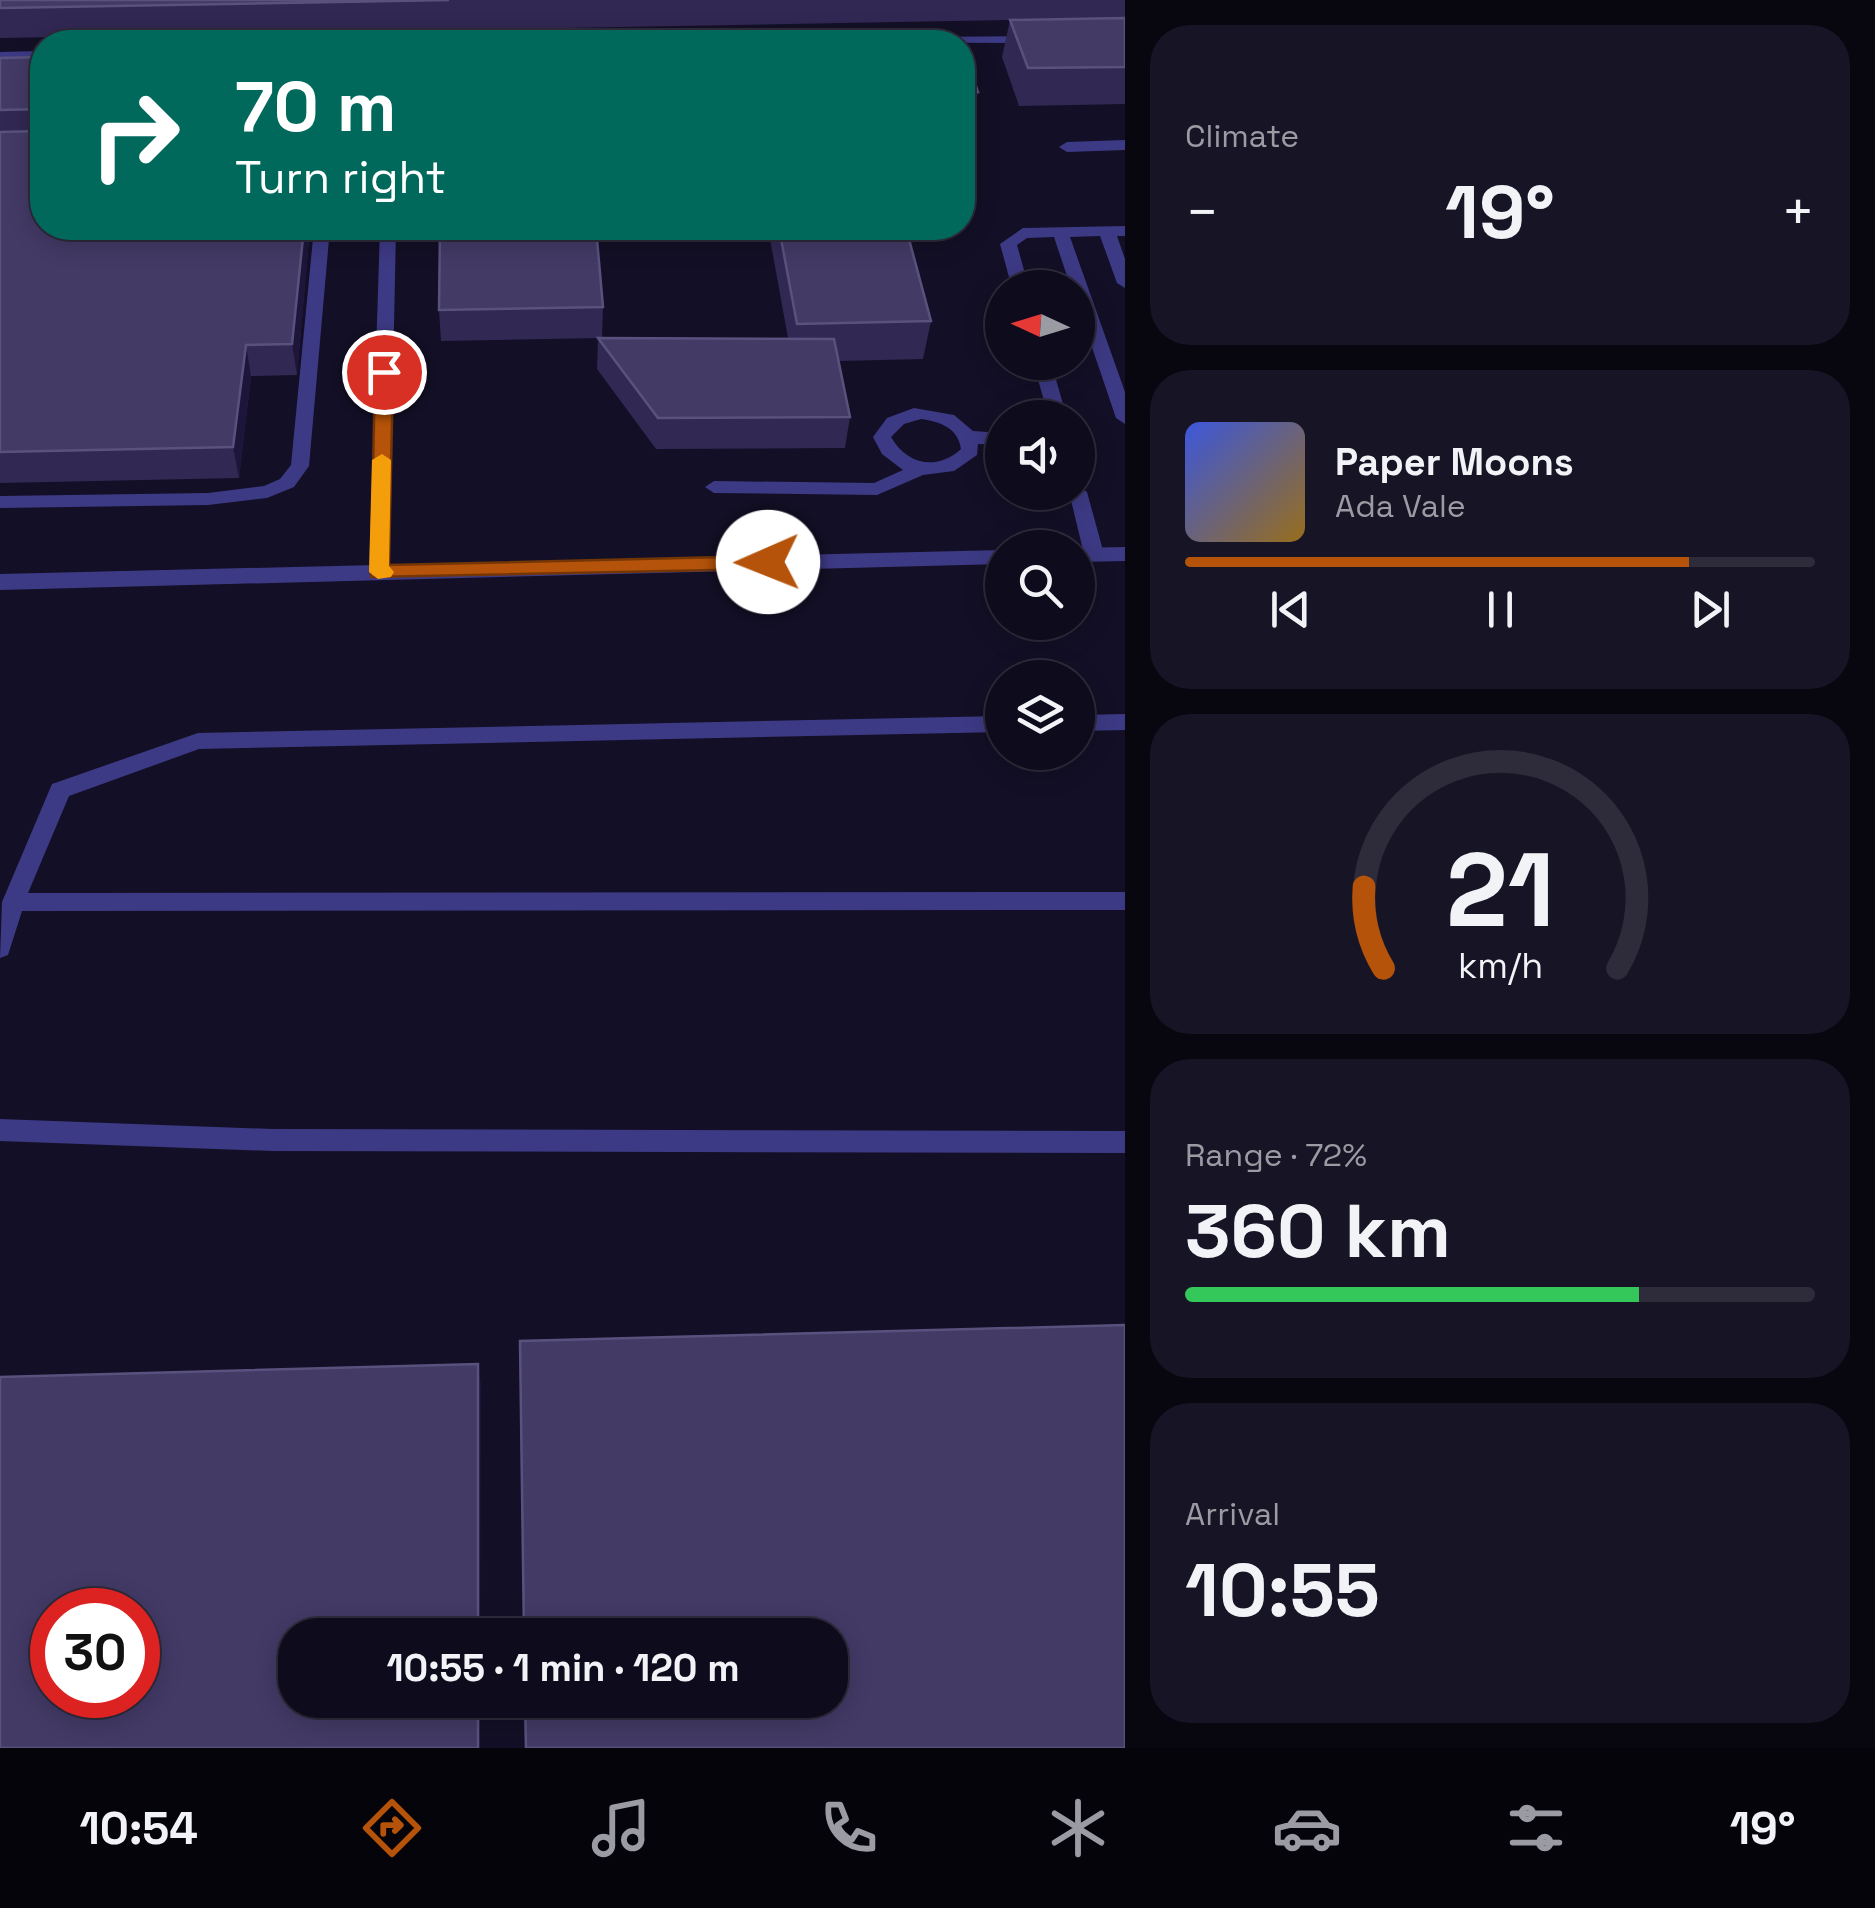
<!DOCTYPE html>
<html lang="en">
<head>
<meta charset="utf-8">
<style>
	:root { --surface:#0e0b1c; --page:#171425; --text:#f1f3f6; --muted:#9b9ba3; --line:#2e2b3b; --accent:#b45309 }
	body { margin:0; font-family:"Space Grotesk",sans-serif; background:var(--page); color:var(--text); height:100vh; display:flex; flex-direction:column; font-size:38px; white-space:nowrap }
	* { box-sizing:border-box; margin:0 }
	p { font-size:32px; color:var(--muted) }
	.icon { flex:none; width:55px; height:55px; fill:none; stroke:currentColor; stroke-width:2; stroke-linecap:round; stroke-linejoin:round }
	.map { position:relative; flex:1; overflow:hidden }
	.drawer { display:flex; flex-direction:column; gap:25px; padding:25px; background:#08060f; width:750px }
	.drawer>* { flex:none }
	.banner { position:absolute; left:30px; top:30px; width:945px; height:210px; border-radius:40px; box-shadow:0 5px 25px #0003,0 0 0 2px var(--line); background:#00695c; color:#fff; overflow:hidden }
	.needle { width:65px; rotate:274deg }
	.tools { position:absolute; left:985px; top:270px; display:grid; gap:20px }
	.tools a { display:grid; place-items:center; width:110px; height:110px; border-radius:50%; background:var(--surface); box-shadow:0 5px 25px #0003,0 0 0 2px var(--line); font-size:50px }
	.speed { position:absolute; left:30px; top:1588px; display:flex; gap:20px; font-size:50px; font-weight:700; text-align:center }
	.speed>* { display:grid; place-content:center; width:130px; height:130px; border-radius:50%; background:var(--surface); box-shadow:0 5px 25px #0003,0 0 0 2px var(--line); line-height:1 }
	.speed .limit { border:15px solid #d22; background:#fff; color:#111 }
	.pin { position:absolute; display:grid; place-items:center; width:85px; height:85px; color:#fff; margin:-42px; border:5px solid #fff; border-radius:50%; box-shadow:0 2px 10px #0007 }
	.me { position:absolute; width:110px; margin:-55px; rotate:269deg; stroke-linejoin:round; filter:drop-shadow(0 0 8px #0008) }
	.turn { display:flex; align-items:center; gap:35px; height:210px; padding:0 40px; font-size:45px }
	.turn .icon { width:130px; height:130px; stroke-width:2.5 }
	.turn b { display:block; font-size:70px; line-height:85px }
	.big { font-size:75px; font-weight:700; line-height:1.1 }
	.drawer .card { flex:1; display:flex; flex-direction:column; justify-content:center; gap:15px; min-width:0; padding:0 35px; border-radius:40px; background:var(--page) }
	.drawer .dial { align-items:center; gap:0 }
	.dial svg { height:260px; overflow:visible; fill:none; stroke:var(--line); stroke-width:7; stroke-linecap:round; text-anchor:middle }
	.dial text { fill:var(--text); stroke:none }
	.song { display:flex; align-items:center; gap:30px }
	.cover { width:120px; height:120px; border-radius:15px; background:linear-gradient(135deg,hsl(230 70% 55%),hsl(40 70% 35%)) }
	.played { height:10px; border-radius:5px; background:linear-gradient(90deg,var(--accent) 80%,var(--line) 80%) }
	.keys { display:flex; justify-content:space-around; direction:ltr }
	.heat { display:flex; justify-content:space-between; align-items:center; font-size:55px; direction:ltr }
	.charge { height:15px; border-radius:8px; background:linear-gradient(90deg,#34c759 72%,var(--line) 0) }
	.trip { position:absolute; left:278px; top:1618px; width:570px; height:100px; border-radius:40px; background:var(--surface); box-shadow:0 5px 25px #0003,0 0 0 2px var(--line); font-weight:700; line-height:100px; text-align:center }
	.tab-bar { display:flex; height:160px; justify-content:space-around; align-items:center; background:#06040b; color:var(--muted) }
	.tab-bar .icon { width:70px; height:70px }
	.tab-bar .current { color:var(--accent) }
	.tab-bar b { font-size:45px; color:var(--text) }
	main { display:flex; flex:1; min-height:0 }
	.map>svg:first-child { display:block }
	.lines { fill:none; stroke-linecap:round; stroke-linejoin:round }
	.lane { fill:#3d3a85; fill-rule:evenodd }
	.street { fill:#3d3a85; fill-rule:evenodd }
	.wall { fill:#312854 }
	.shaded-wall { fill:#1d163a }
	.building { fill:#433a66; stroke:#5a527e; stroke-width:2.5; fill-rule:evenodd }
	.route { fill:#b45309; stroke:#753606; stroke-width:2.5 }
	.slow { fill:#f59e0b }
</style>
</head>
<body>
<main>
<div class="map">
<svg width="1125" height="1748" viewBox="0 0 1125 1748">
	<rect width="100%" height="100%" fill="#130f26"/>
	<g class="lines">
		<g class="lane">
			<path d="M1042,36v6l-5,1 -274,-1 7,-4z"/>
			<path d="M42,51v8l-42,1v-8z"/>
			<path d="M1125,140v10l-58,2 -8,-5 8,-5z"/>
			<path d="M1125,226v10h-8l8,23v29l-8,-5 -17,-47 -30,1 55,155v32l-9,-6 -38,-112v-18h-7l-17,-51 -27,1 -10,7 12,43h-17l-12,-44 23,-16z"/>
			<path d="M314,228h16l-21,238 -15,21 -27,11 -59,7 -208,3v-12l208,-3 56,-7 16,-7 11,-14z"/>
			<path d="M380,228h16l-7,344 -10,7 -10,-7z"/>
			<path d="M1033,362h18l16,56h-18z"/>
			<path d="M914,408l40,7 19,16 29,2v12l-24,-1 -1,11 -23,16 -31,4 -46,20 -163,-2 -9,-6 9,-6 160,2 29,-13 -21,-16 -9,-17 14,-19zM921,419c20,3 37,9 40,30 -24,22 -54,16 -70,-12l13,-13z"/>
			<path d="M1078,486l9,6 17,62 -10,7 -10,-7 -15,-62h9z"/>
			<path d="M1125,714v16l-47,1v-16z"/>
			<path d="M1002,716v16l-803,17 -130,47 -41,97 1097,-1v18l-1103,1 -14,44 -8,3 2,-56 50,-118 146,-51z"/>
			<path d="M0,1119l273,10 852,2v22l-852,-2 -273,-10z"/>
		</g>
		<g class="street">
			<path d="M1125,547v14l-47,1v-14z"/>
			<path d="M1002,550v14l-1002,26v-16z"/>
		</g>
	</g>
	<g class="wall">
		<path d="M0,0h1125v104l-106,2 -17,-49 8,-37 -1010,18z"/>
		<path d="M962,45l16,47 -6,30 -10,1z"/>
		<path d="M42,57v171h268l-13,147 -46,1 -12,102 -239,5v-425z"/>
		<path d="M768,228h138l25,93 -8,38 -84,2 11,56 -5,31 -189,1 -59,-80 1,-31 -157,3 -2,-31 164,-3 -1,31h186z"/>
	</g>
	<g class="shaded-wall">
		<path d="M304,228h6l-13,147 -5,-31z"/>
		<path d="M246,345l5,31 -12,102 -6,-31z"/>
		<path d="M478,1364l3,21 -1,250h-2z"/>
		<rect x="478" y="1700" width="2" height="48"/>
	</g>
	<g class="building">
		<path d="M0,0h449l-449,8z"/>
		<path d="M1125,18v49l-97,1 -18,-48z"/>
		<path d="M961,41l1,1h-78z"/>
		<path d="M962,45l16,47h-16z"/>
		<path d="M42,57v52l-42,1v-52z"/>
		<path d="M42,131v97h262l-12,116 -46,1 -13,102 -233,5v-320z"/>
		<path d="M440,228h156l7,79 -164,3z"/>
		<path d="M779,228h127l25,93 -134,3z"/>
		<path d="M598,338l236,1 16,78 -192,1z"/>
		<path d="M1125,1325v423h-599l-1,-48h305v-65h-306l-4,-294z"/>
		<path d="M478,1364v271h-183v65h183v48h-478v-371zM52,1610h86v85h-86z"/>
	</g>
	<path class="route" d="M384,367l9,5 -4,193 379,-9 10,6 -10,7 -397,8 4,-205z"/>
	<path class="slow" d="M382,454l9,6 -2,106 5,6 -3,5 -13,2 -9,-7 3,-112z"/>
</svg>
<div class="tools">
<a><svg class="needle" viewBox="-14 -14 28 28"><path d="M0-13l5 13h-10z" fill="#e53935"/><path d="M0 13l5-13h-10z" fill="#9b9ba3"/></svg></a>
<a><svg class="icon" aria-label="sound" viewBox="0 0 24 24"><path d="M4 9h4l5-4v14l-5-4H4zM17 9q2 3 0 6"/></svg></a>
<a><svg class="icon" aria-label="search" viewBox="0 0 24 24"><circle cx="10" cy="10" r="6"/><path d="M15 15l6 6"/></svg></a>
<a><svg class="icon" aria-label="layers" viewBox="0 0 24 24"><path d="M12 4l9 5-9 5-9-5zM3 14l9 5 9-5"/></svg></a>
</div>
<div class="speed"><div class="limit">30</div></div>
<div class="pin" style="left:384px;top:372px;background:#d93025"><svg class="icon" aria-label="arrive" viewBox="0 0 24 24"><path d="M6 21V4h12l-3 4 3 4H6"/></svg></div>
<svg class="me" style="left:768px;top:562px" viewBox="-20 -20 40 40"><circle r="19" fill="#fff"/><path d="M0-13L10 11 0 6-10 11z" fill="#b45309"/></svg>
<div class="trip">10:55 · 1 min · 120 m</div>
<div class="banner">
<div class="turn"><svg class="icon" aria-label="right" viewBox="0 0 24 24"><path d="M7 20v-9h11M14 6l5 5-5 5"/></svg><div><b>70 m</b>Turn right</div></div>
</div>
</div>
<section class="drawer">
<div class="card"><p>Climate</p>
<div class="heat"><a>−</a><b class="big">19°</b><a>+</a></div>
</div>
<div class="card">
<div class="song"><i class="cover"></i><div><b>Paper Moons</b><p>Ada Vale</p></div></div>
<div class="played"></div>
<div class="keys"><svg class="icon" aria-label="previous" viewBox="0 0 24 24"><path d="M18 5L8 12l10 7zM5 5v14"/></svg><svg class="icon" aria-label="pause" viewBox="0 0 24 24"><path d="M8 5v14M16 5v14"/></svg><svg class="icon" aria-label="next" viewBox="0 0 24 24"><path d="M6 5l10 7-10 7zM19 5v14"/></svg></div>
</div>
<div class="card dial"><svg viewBox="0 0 100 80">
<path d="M14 69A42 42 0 1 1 86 69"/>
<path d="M14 69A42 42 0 0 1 8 44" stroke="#b45309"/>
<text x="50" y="56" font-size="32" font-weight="700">21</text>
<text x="50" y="72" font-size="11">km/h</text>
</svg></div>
<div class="card"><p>Range · 72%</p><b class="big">360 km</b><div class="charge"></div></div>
<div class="card"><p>Arrival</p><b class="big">10:55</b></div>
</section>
</main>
<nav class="tab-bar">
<b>10:54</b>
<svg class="icon current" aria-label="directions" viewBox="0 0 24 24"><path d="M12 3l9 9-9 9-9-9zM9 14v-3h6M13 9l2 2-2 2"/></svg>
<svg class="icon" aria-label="music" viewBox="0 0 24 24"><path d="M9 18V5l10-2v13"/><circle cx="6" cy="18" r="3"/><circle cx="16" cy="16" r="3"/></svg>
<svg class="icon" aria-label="phone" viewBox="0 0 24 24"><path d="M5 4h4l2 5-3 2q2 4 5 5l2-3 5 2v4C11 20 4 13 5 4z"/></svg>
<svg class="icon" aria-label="climate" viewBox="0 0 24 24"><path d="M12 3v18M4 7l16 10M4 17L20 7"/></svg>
<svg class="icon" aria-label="car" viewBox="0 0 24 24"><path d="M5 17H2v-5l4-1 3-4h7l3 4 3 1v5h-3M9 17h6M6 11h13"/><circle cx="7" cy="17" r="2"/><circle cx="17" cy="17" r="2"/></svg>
<svg class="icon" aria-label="filters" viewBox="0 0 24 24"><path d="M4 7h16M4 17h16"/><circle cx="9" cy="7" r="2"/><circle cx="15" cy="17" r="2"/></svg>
<b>19°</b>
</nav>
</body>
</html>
